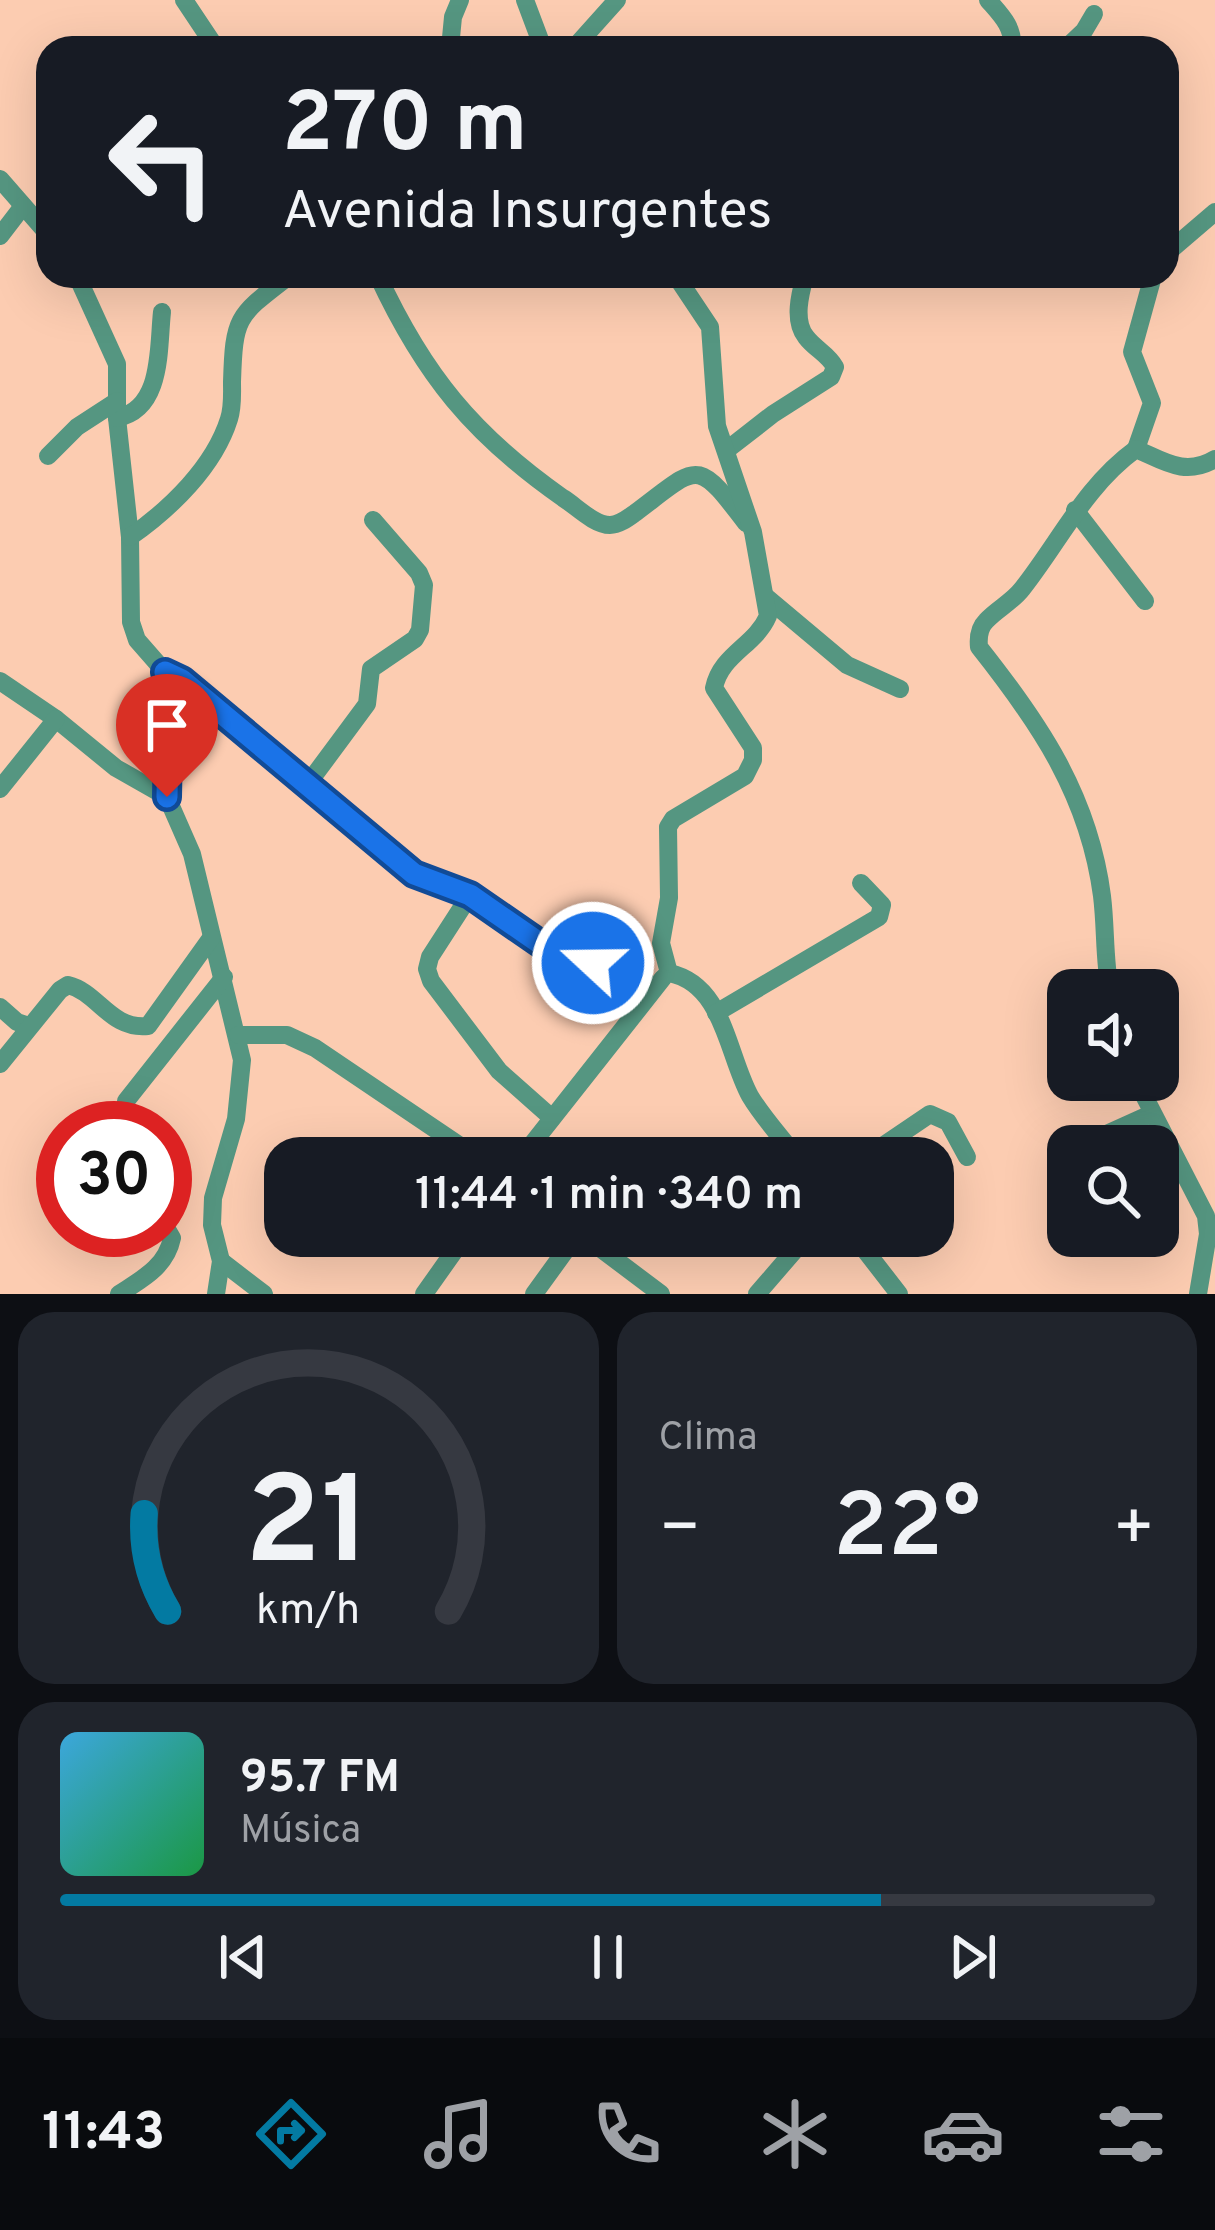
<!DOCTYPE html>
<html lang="es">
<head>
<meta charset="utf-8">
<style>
	:root { --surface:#171b24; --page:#20242c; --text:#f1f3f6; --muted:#9ea1a6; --line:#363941; --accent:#037aa2 }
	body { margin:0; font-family:Overpass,sans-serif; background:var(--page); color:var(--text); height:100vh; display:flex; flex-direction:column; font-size:45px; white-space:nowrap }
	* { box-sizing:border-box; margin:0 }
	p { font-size:39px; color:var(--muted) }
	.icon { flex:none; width:66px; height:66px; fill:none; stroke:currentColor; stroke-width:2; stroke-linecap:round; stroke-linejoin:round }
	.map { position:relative; height:1294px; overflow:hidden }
	.panel { display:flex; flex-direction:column; gap:18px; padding:18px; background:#0d0f14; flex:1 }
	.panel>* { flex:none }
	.hud { position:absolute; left:36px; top:36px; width:1143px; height:252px; border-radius:36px; box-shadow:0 12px 48px #0002; background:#171b24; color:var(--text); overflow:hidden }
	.fabs { position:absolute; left:1047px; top:969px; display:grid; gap:24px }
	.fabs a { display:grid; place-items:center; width:132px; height:132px; border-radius:24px; background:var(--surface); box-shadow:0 12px 48px #0002; font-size:60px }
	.speed { position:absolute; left:36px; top:1101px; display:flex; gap:24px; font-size:60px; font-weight:700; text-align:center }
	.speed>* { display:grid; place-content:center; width:156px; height:156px; border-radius:50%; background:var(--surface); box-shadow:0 12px 48px #0002; line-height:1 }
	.speed .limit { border:18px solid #d22; background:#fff; color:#111 }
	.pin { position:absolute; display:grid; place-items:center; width:102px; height:102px; color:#fff; margin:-123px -51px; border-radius:50% 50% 50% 0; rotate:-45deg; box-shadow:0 0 12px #0007 }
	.pin .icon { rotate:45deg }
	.me { position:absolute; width:132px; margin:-66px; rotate:291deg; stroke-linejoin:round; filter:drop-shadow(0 0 9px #0008) }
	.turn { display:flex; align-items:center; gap:42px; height:252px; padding:0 48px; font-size:54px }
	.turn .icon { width:156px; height:156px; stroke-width:2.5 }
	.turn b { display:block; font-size:84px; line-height:102px }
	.big { font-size:90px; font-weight:600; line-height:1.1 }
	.panel .tile { flex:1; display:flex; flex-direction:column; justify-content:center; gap:18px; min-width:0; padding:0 42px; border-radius:36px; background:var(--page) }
	.panel .dial { align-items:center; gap:0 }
	.dial svg { height:312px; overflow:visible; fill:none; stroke:var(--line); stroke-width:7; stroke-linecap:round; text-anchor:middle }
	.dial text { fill:var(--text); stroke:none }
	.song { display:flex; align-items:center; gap:36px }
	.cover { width:144px; height:144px; border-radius:18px; background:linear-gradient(135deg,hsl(200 70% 55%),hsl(140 70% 35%)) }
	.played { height:12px; border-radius:6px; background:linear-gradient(90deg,var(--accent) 75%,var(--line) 75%) }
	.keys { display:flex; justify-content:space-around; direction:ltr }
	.heat { display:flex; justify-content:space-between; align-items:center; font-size:66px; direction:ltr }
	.panel .tiles { flex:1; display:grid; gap:18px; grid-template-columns:1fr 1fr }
	.tile:last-child { grid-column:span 2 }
	.trip { position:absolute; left:264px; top:1137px; width:690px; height:120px; border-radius:36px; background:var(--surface); box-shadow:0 12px 48px #0002; font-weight:600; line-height:120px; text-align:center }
	.tab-bar { display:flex; height:192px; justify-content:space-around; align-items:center; background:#090b0e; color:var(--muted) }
	.tab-bar .icon { width:84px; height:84px }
	.tab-bar .on { color:var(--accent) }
	.tab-bar b { font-size:54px; color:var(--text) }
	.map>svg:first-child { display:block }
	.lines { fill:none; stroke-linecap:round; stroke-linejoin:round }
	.minor { stroke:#559681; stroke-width:18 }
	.route-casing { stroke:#114b97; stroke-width:30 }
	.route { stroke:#1a73e8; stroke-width:21 }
</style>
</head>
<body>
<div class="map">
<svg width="1215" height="1294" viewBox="0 0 1215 1294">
	<rect width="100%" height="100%" fill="#fcccb1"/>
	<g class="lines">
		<g class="minor">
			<path d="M184,0l32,48"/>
			<path d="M525,0l18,48"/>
			<path d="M988,0c13,15 26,27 24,48"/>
			<path d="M450,48l3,-31 7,-17"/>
			<path d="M574,48l43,-48"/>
			<path d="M1066,48l18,-17 10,-17"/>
			<path d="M0,179l48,55"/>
			<path d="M0,236l23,-30"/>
			<path d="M1167,253l48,-41"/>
			<path d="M77,276l40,88v54l13,119 1,85 6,18 28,32 4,17 -2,108 25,57 50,206 -6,59 -23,79 -1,27 9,36 -5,33"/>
			<path d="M378,276c46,99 95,159 185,222 13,8 31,27 47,27 9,0 18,-7 25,-12 64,-48 60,-57 111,10"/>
			<path d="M117,418c46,-9 41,-70 45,-106"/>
			<path d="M728,449l45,-35 58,-37 4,-10c-7,-13 -20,-18 -29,-30 -13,-16 -6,-43 -1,-61"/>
			<path d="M1136,449l16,-46 -20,-51 21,-76"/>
			<path d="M48,456l29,-29 40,-26"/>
			<path d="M1075,510l70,91"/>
			<path d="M130,537c40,-28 84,-70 99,-118 4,-12 3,-25 3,-37 2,-66 5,-66 57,-106"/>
			<path d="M766,597l81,68 53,24"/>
			<path d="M165,672l17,8 232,194 56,21 81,56 70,20 33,15"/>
			<path d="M0,681l56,38 60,49 51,29"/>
			<path d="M307,785l60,-81 4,-35 44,-30 5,-9 4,-45 -5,-12 -46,-53"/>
			<path d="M0,789l56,-70"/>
			<path d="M470,895l-40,62 -3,12 4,12 68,90 53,47"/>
			<path d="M669,973l-8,-30 8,-45 -1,-71 5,-8 72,-43 8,-16v-12l-39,-60c7,-34 41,-42 54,-72l-15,-84 -36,-106 -7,-99 -34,-51"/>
			<path d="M669,973c55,11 58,81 81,123 13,22 32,42 47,62"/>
			<path d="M1110,990c-6,-31 -4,-62 -8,-94 -13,-100 -62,-172 -123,-249 -1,-10 0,-19 7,-26 11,-12 26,-19 36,-32 38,-48 63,-103 114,-140 28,12 49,28 79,10"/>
			<path d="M0,1007l17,15 12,4"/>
			<path d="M716,1013l163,-96 3,-12 -21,-22"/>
			<path d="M238,1035h49l28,13 163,110"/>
			<path d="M0,1064l60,-74 8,-5c30,7 42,45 80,41l63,-88"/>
			<path d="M1136,1080l70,136 2,18 -10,60"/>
			<path d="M126,1101l98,-124"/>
			<path d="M1080,1146l71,-32"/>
			<path d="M1056,1156l12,-5"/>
			<path d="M521,1158l142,-180"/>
			<path d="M865,1158l65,-44 18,8 19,35"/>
			<path d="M584,1236l77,58"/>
			<path d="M854,1236l45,58"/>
			<path d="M221,1261l43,33"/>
			<path d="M119,1294c23,-15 47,-27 53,-56l-7,-12"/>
			<path d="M424,1294l41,-58"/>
			<path d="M534,1294l42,-58"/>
			<path d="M757,1294l50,-58"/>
		</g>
	</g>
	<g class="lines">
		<defs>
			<path id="route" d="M167,797l2,-108 -4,-17 17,8 232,194 56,21 81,56 42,12"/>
		</defs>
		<use href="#route" class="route-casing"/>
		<use href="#route" class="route"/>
	</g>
</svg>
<div class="fabs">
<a><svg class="icon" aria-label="sound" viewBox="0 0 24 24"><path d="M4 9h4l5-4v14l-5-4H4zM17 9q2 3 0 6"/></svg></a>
<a><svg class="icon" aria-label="search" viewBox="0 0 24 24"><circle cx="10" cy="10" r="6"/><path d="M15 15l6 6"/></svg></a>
</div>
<div class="speed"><div class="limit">30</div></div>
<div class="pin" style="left:167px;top:797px;background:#d93025"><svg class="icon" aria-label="arrive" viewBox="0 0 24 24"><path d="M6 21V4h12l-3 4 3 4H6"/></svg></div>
<svg class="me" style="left:593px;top:963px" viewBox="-20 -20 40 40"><circle r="17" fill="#1a73e8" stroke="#fff" stroke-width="3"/><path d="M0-11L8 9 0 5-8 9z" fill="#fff"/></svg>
<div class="trip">11:44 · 1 min · 340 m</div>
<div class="hud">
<div class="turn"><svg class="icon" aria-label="left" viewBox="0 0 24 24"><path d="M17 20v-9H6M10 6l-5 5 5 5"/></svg><div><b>270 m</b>Avenida Insurgentes</div></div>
</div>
</div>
<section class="panel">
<div class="tiles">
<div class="tile dial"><svg viewBox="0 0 100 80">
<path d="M14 69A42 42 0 1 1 86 69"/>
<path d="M14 69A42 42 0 0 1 8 44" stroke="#037aa2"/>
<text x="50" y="56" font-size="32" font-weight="700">21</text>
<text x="50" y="72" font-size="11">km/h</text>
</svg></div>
<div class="tile"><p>Clima</p>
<div class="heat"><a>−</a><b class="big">22°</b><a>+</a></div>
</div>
<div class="tile">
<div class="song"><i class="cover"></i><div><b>95.7 FM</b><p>Música</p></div></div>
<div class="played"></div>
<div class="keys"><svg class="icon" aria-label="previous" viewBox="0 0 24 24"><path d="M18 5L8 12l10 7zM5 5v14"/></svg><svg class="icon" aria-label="pause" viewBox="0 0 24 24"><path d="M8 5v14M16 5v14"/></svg><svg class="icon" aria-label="next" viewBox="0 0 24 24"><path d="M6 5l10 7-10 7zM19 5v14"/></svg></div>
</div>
</div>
</section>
<nav class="tab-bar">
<b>11:43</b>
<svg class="icon on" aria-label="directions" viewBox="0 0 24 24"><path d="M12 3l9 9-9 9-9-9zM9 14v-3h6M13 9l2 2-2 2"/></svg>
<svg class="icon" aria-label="music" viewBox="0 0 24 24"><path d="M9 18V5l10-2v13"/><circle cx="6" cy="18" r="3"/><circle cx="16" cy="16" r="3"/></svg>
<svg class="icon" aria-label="phone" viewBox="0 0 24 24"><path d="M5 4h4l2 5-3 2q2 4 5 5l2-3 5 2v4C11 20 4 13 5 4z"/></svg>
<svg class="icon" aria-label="climate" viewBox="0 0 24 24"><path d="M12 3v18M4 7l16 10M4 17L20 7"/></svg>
<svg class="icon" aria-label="car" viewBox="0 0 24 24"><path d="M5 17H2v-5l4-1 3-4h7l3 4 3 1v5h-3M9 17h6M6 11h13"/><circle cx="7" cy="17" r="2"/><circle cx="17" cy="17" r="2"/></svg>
<svg class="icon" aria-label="filters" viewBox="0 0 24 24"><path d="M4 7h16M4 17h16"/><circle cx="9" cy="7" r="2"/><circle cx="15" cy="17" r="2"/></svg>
</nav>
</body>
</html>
